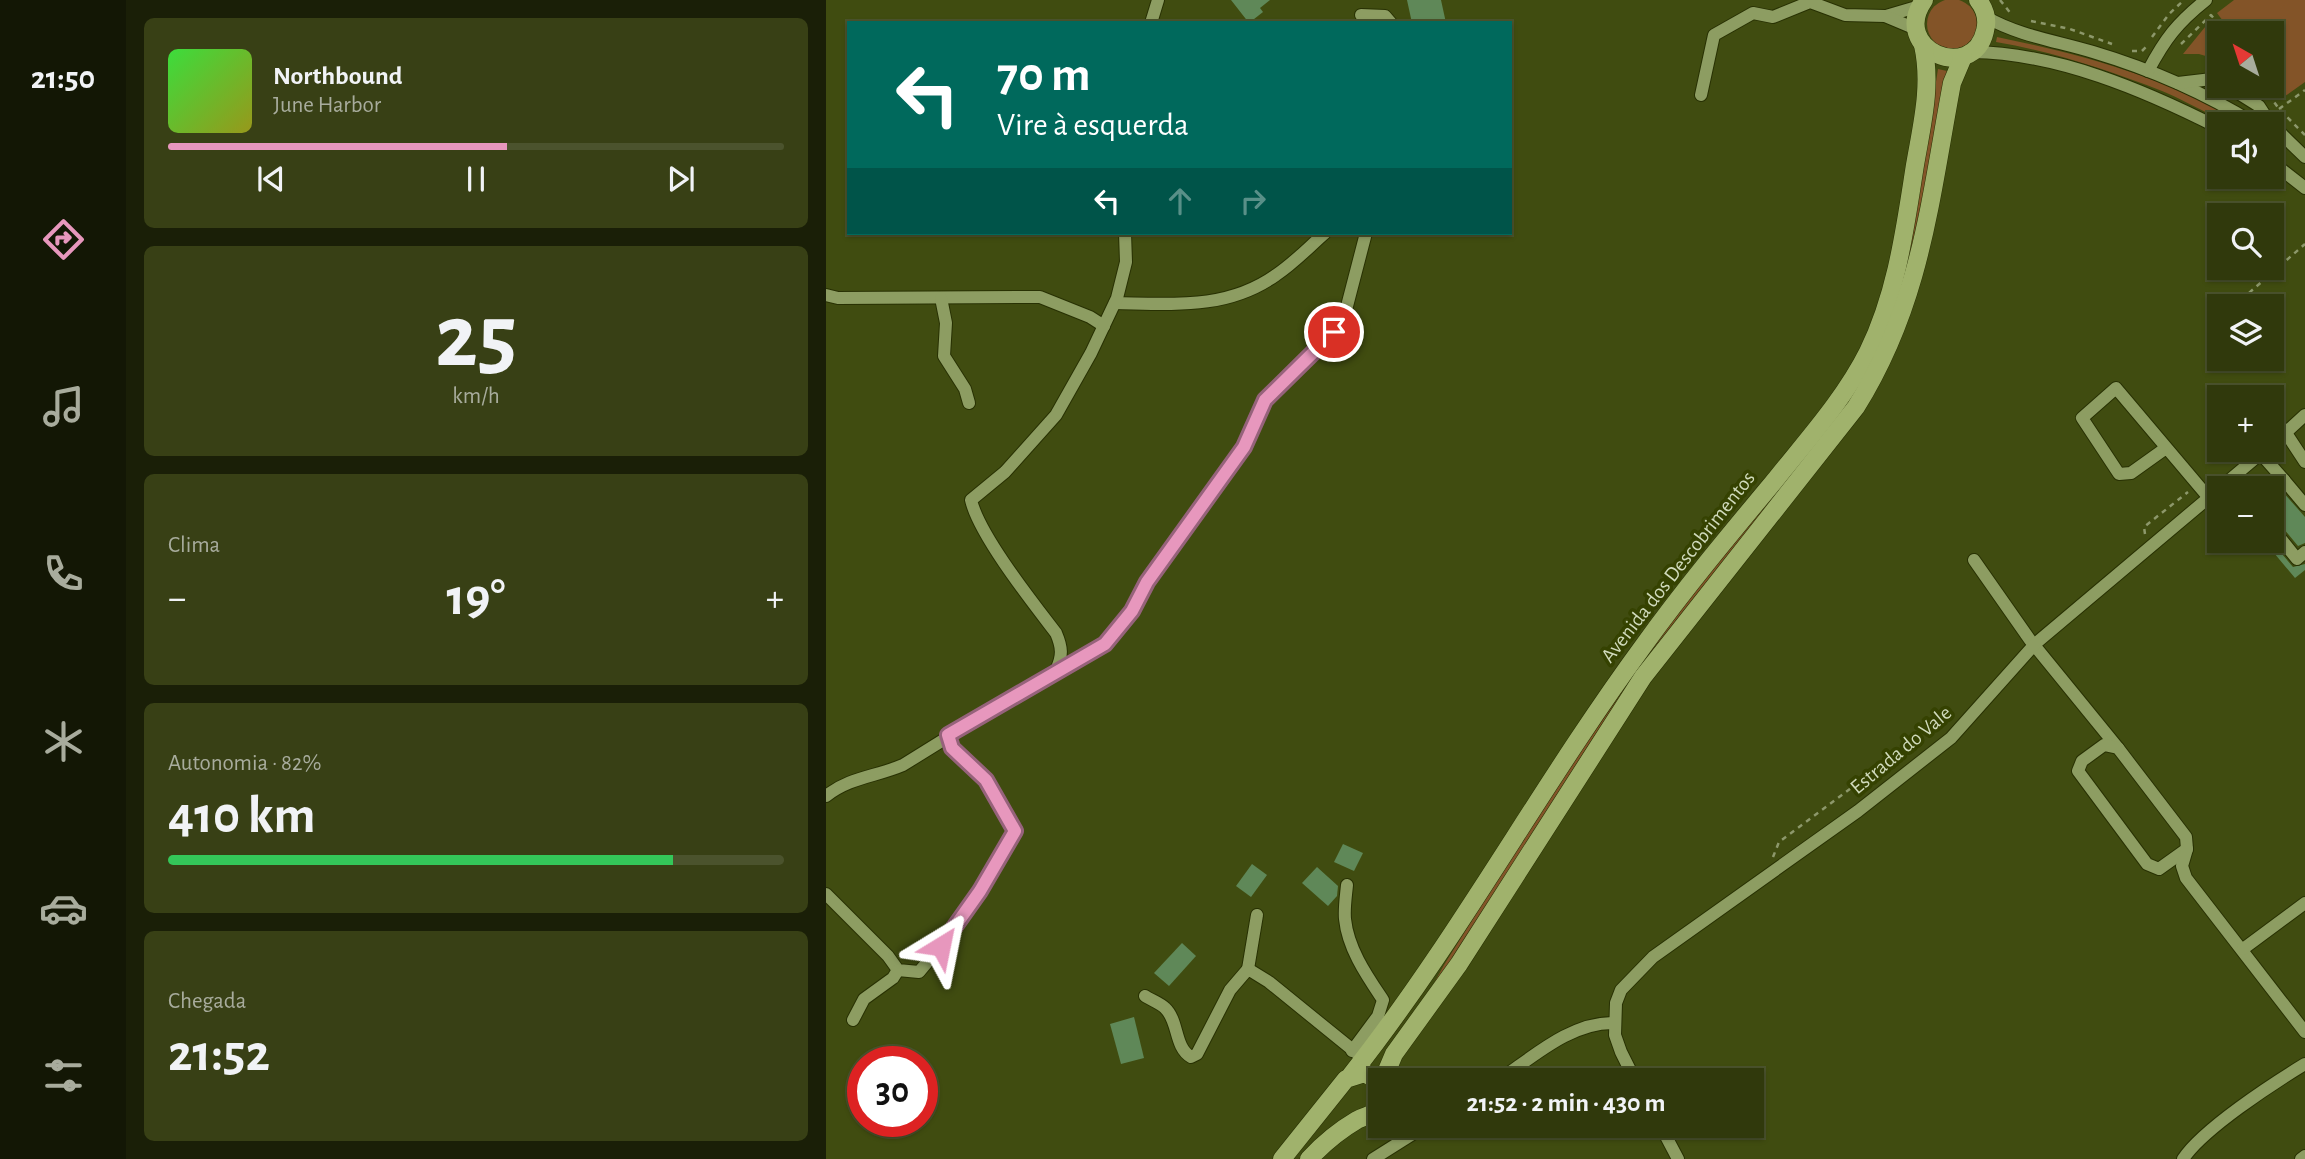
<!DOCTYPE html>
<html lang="pt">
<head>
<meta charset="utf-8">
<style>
	:root { --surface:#30390c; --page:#384015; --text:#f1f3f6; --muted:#a8ac9d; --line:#4b532d; --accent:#e797bd }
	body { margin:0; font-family:"Alegreya Sans",sans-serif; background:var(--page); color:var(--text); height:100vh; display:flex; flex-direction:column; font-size:26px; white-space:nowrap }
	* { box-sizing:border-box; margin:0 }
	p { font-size:23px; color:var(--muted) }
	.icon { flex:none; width:38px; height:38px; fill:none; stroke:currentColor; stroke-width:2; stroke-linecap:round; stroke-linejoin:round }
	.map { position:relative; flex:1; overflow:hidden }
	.details { display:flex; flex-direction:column; gap:18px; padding:18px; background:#1a1f07; width:700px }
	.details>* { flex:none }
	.hud { position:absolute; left:21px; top:21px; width:665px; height:214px; border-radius:0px; box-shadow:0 2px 5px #0004,0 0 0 2px var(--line); background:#00695c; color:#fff; overflow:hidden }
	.needle { width:46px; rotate:321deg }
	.controls { position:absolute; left:1381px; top:21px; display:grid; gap:14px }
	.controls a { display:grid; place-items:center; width:77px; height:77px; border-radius:0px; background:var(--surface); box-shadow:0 2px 5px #0004,0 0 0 2px var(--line); font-size:35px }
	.speed { position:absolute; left:21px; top:1046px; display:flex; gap:14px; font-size:35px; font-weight:700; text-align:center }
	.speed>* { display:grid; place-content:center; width:91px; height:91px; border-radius:50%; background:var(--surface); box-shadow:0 2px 5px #0004,0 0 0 2px var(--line); line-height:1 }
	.speed .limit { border:10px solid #d22; background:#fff; color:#111 }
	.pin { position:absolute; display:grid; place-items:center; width:60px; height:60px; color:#fff; margin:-30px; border:4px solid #fff; border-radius:50%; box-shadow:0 2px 7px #0007 }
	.me { position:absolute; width:77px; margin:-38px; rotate:35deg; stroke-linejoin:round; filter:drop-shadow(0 0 5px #0008) }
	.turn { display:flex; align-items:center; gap:24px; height:147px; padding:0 35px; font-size:32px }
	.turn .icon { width:91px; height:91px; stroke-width:2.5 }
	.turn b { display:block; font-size:49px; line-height:60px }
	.lanes { display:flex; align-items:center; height:66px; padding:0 35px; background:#0003; justify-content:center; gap:35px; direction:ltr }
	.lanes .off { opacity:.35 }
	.big { font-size:52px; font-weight:600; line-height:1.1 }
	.details .tile { flex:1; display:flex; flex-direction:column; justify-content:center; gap:10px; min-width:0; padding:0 24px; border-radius:10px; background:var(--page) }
	.details .dial { align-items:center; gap:0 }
	.dial b { font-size:91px; line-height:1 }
	.song { display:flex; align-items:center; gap:21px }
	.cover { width:84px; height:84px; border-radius:10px; background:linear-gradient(135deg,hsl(120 70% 55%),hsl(60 70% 35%)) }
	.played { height:7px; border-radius:4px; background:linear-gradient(90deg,var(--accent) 55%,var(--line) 55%) }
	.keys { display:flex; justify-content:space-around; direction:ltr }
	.heat { display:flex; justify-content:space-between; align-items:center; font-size:38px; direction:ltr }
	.charge { height:10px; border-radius:5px; background:linear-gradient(90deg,#34c759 82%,var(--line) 0) }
	.trip { position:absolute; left:542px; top:1068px; width:396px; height:70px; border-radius:0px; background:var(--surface); box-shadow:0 2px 5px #0004,0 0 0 2px var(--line); font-weight:600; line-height:70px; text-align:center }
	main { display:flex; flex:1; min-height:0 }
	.tabs { display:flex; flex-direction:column; width:126px; justify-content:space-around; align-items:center; background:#131705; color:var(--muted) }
	.tabs .icon { width:49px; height:49px }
	.tabs .current { color:var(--accent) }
	.tabs b { font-size:32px; color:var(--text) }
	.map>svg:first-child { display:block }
	.green { fill:#835428 }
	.building { fill:#5f8858 }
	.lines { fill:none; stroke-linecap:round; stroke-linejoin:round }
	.minor-casing { stroke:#283103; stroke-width:14 }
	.major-casing { stroke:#283103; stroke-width:19 }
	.path { stroke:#8d986b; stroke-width:2.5; stroke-dasharray:5 5; stroke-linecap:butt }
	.minor { stroke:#8d9d62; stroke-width:12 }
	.major { stroke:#a0b26c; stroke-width:18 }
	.route-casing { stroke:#96627b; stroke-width:18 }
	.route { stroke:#e797bd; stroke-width:12 }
	.labels { text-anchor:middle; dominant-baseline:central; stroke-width:7; stroke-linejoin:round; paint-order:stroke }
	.street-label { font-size:21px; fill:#d0dabb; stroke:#354201 }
</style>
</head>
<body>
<main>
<nav class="tabs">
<b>21:50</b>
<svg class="icon current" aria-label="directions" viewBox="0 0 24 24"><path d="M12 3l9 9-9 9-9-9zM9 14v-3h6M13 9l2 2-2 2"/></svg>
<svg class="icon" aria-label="music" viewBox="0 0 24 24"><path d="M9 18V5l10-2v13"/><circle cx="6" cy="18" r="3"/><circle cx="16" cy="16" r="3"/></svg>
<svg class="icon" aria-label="phone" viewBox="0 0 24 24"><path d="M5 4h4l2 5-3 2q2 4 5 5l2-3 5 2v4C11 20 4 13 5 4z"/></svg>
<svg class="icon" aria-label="climate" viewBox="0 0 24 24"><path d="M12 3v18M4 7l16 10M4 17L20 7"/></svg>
<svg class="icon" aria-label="car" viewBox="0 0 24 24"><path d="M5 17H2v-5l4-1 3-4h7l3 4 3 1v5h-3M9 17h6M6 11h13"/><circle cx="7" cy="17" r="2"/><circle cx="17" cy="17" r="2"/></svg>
<svg class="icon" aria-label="filters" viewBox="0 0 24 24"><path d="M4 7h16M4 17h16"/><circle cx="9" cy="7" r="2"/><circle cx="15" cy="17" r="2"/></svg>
</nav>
<section class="details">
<div class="tile">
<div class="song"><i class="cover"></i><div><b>Northbound</b><p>June Harbor</p></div></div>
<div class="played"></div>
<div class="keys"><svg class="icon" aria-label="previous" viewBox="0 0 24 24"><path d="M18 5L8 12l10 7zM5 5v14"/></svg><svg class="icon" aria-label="pause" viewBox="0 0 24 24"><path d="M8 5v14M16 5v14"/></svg><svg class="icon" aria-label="next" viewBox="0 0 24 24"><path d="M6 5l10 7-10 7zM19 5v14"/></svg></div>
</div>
<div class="tile dial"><b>25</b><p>km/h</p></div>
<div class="tile"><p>Clima</p>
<div class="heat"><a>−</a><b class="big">19°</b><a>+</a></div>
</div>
<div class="tile"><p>Autonomia · 82%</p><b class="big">410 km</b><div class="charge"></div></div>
<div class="tile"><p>Chegada</p><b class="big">21:52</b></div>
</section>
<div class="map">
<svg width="1479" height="1159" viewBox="0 0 1479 1159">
	<rect width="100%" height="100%" fill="#404c10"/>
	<g class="green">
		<circle cx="1126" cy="24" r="25"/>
		<path d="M1408,0h71v82l-24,17 -10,-13 1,-53h-40l-15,-20z"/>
		<path d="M1384,21l9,12v27l-20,-6h-16z"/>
		<path d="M1171,37c82,17 174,41 244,87 -18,0 -58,-25 -79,-33 -54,-21 -108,-39 -166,-49z"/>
		<path d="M1112,69l9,2 -30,168 -12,48 -50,108 -214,273 -50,73 -173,271 26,-47 132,-210 94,-134 176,-221 70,-190z"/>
	</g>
	<g class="building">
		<path d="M405,0h39l-10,8 3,4 -14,11z"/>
		<path d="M581,0h34l5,23h-34z"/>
		<path d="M1457,492l22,25v26l-7,3 -19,-23 -7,-4v-18z"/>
		<path d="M1438,541h7l22,26 12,-3v6l-10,8z"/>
		<path d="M517,844l20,9 -9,18 -20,-9z"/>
		<path d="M426,864l15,11 -16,22 -15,-11z"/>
		<path d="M491,867l21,19 -1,10 -9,10 -26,-23z"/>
		<path d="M356,943l14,13 -27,30 -15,-13z"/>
		<path d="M308,1017l10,41 -23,6 -11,-40z"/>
	</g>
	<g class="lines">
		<defs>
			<g id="minor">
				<path d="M535,15l24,1 6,7"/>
				<path d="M1060,16l34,-10"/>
				<path d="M1160,17c33,19 71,24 107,35 57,17 112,41 162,72"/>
				<path d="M325,23l7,-23"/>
				<path d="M1146,52c85,1 172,38 247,76"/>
				<path d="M1322,71c17,-32 29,-48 58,-71"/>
				<path d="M1352,83l34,-4 7,3"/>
				<path d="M1401,86l32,20 11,17 35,34"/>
				<path d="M875,95l13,-60 39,-22 20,4 37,-15 35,13 40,1 31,13"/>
				<path d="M1446,162l33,26"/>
				<path d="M0,295l12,3 202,-1 50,20 14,9"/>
				<path d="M115,298l5,25 -2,33 21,33 4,14"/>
				<path d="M289,303c57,1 112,7 161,-28 18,-12 33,-28 49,-42"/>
				<path d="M1460,433l19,29"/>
				<path d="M1446,445l33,-30"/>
				<path d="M1340,448l-35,25 -12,1 -37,-56 34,-30 93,110"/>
				<path d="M1435,454l23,26"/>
				<path d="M1394,488l45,-38"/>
				<path d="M1446,490l12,-10 21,25"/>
				<path d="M1446,528l25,31 8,-7"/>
				<path d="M1148,560l56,80 88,108"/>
				<path d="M228,673l51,-29 11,-13 15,-20 16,-29 97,-135 21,-47 69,-67 12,-23 20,-77"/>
				<path d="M1278,745l14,3 68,89 1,12 -28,20 -12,-5 -69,-93 4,-10z"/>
				<path d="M0,796c24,-19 49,-19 77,-31l153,-95c7,-14 6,-23 0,-37 -23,-30 -77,-98 -85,-133l34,-28 51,-57 35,-62 26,-55 9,-36 -1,-29"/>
				<path d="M1361,849l-5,17 4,12 119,154"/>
				<path d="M521,885c-1,11 -3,23 -2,34 3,30 22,57 38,81l-5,16 -26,35"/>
				<path d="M0,894l62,62 10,14 21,2c36,-42 72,-91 96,-141l-29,-51 -34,-32 -4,-13"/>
				<path d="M1417,949l62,-46"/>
				<path d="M422,969l9,-54"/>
				<path d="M319,996c6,4 15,7 20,12 14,13 9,39 26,49l6,-3 33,-64 18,-21 21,13 95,77"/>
				<path d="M27,1020l11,-21 29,-21 5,-8"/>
				<path d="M673,1080c34,-23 72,-58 115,-57"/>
				<path d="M809,1080l-14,-28 -6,-17 1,-32 5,-13 32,-33 205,-146 93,-73 84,-94 184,-155"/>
				<path d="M834,1125l18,34"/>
				<path d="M547,1159l54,-34"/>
				<path d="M1357,1159c20,-30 89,-75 122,-95"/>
				<path d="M1475,1159l4,-3"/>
			</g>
			<g id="major">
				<path d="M1098,0c-35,50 49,84 61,31 3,-11 0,-22 -7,-31"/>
				<path d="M525,1075c108,-137 190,-290 293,-430 41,-57 87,-112 132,-166 32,-40 69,-81 92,-127 29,-59 37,-124 47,-187 7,-41 17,-79 8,-120"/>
				<path d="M557,1080l11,-26 65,-90 184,-287 213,-270c65,-104 74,-207 96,-324l11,-26"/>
				<path d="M456,1159l64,-80 19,-6 16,10"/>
				<path d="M483,1159c13,-14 31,-29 48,-39 9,-5 16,-4 24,-13"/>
			</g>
		</defs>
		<use href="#minor" class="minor-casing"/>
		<use href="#major" class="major-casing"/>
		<g class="path">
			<path d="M1174,0l12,15"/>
			<path d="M1205,21l39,8 42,15"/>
			<path d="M1326,37l17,-23 15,-14"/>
			<path d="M1355,44l30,-29 14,18"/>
			<path d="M1306,51h10l5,-5"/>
			<path d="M1437,86l16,23 26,26"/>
			<path d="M1453,109l26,-19"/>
			<path d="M1408,306l71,-62"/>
			<path d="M1319,534l-1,-7 44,-35"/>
			<path d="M947,857l6,-15 75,-56 14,1"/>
		</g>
		<use href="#minor" class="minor"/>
		<use href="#major" class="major"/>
	</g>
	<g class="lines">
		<defs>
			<path id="route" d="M115,946l39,-55 35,-60 -29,-51 -34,-32 -4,-13 157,-91 27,-33 15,-29 97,-135 21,-47 69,-68"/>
		</defs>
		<use href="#route" class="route-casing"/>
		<use href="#route" class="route"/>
	</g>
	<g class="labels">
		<g class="street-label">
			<text transform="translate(852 567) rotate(-52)">Avenida dos Descobrimentos</text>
			<text transform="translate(1075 750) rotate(-40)">Estrada do Vale</text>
		</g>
	</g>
</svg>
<div class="controls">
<a><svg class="needle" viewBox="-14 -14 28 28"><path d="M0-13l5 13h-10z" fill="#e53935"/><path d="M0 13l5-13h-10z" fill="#a8ac9d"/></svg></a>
<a><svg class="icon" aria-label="sound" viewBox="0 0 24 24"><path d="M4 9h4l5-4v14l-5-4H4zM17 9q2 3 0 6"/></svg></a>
<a><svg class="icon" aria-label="search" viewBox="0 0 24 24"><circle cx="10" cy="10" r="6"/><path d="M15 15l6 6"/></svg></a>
<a><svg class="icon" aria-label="layers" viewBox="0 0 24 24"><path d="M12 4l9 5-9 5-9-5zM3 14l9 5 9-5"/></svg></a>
<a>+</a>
<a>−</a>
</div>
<div class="speed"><div class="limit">30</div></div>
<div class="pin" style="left:508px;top:332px;background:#d93025"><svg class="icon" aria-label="arrive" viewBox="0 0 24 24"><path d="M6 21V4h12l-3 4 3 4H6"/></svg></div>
<svg class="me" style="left:115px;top:946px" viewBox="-20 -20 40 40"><path d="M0-17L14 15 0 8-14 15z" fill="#e797bd" stroke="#fff" stroke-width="4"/></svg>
<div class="trip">21:52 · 2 min · 430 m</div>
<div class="hud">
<div class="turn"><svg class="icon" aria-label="left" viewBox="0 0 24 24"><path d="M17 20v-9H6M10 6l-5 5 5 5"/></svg><div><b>70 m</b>Vire à esquerda</div></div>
<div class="lanes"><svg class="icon" aria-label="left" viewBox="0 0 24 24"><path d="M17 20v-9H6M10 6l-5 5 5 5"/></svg><svg class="icon off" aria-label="ahead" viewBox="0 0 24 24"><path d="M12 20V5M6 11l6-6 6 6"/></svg><svg class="icon off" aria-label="right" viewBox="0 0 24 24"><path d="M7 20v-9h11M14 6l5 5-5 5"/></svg></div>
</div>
</div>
</main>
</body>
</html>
